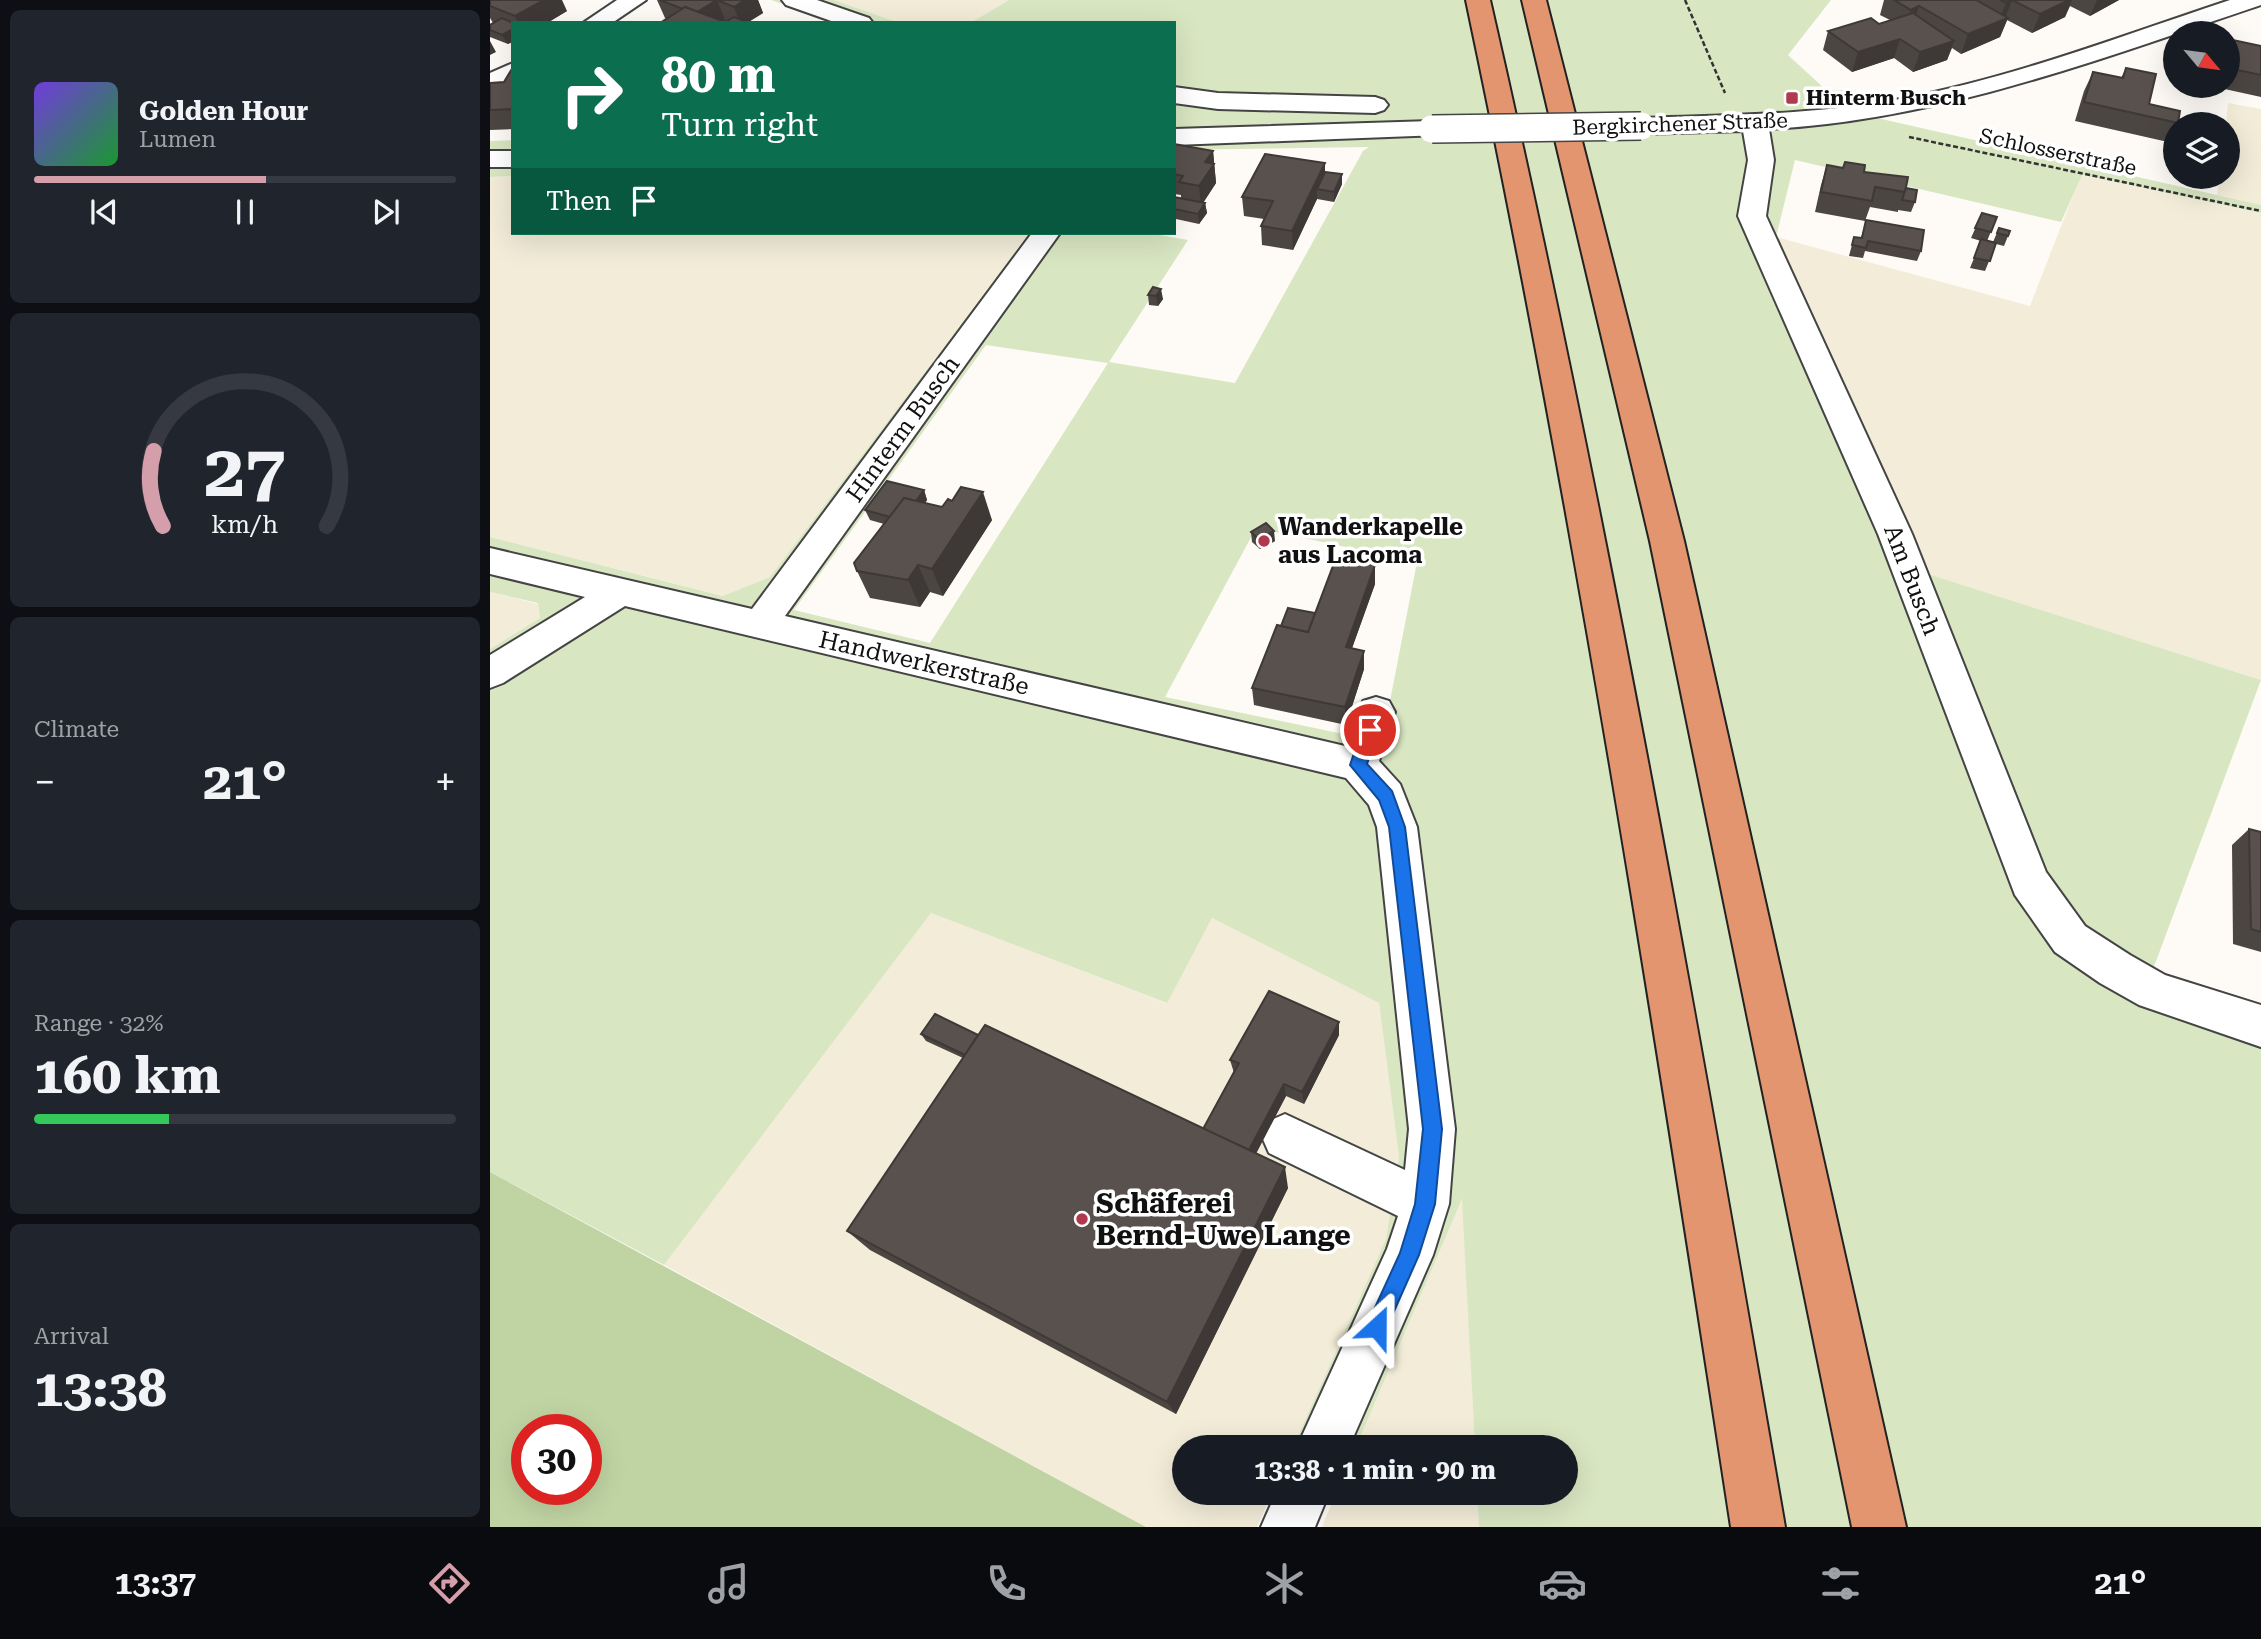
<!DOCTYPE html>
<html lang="en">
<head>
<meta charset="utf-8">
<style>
	:root { --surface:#171b24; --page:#20242c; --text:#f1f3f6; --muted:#9ea1a6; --line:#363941; --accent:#d49faa }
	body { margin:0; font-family:"Roboto Serif",serif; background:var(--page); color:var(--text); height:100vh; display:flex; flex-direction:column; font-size:26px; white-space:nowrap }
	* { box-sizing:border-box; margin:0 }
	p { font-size:23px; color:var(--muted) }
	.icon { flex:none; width:38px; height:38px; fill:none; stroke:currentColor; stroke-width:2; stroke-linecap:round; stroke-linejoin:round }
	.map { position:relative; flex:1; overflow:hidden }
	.drawer { display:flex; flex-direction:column; gap:10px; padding:10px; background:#0d0f14; width:490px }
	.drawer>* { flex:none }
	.banner { position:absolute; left:21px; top:21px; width:665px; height:214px; border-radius:0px; box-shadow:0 7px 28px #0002; background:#0b6e4f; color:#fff; overflow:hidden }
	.needle { width:46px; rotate:119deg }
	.tools { position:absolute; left:1673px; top:21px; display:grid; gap:14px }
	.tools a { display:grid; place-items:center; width:77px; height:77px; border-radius:50%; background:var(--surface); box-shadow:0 7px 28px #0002; font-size:35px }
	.speed { position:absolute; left:21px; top:1414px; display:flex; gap:14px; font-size:35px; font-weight:700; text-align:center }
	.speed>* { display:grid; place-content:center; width:91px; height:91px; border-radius:50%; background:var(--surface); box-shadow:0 7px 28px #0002; line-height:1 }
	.speed .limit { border:10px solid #d22; background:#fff; color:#111 }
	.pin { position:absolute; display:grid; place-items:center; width:60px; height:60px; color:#fff; margin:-30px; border:4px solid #fff; border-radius:50%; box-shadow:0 2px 7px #0007 }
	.me { position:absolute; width:77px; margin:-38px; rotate:24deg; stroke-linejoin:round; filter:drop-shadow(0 0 5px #0008) }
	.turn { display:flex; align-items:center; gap:24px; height:147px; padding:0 35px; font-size:32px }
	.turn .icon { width:91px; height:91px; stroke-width:2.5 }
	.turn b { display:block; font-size:49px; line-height:60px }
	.then { display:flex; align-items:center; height:66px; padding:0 35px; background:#0003; gap:14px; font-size:26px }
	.big { font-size:52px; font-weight:700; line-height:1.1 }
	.drawer .tile { flex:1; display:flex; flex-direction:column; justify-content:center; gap:10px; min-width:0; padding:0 24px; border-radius:10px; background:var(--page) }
	.drawer .dial { align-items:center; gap:0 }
	.dial svg { height:182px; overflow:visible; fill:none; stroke:var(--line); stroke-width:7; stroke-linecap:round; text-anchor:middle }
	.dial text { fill:var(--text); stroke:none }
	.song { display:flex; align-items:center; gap:21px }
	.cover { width:84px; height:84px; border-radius:10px; background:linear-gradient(135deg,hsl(260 70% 55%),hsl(130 70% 35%)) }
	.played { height:7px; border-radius:4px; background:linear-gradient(90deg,var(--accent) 55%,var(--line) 55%) }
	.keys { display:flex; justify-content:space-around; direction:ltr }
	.heat { display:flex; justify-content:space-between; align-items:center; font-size:38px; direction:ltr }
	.charge { height:10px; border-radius:5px; background:linear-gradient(90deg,#34c759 32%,var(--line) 0) }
	.trip { position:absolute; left:682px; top:1435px; width:406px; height:70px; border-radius:35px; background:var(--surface); box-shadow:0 7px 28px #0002; font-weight:700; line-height:70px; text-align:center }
	.tab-bar { display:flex; height:112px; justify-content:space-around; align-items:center; background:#090b0e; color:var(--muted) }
	.tab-bar .icon { width:49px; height:49px }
	.tab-bar .active { color:var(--accent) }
	.tab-bar b { font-size:32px; color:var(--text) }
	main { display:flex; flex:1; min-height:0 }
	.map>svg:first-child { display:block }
	.farmland { fill:#f2ecd8 }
	.green { fill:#d9e6c2; fill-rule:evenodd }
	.forest { fill:#c0d4a3; fill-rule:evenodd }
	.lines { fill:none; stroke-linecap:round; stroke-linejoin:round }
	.minor-casing { stroke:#444; stroke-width:4 }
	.highway-casing { stroke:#222; stroke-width:4 }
	.path { stroke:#333; stroke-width:2.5; stroke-dasharray:5 2.5; stroke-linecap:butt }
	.minor { fill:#fff; fill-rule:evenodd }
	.highway { fill:#e3956f; fill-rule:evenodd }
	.minor-bridge-casing { stroke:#444; stroke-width:30; stroke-linecap:butt }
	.minor-bridge { stroke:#fff; stroke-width:27 }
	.wall { fill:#4c4643 }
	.shaded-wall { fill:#3e3937 }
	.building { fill:#58514e; stroke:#3e3937; stroke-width:2 }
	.route { fill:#1a73e8; stroke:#114b97; stroke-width:2 }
	.poi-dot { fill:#b1394e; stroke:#fff; stroke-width:2.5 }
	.labels { text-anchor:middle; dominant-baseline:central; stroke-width:7; stroke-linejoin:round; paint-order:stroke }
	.far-poi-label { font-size:21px; font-weight:bold; fill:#111; stroke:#fff; text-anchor:start }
	.far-street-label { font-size:21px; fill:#111; stroke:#fff }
	.street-label { font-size:24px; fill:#111; stroke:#fff }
	.poi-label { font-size:24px; font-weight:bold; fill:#111; stroke:#fff; text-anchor:start }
	.near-poi-label { font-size:28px; font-weight:bold; fill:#111; stroke:#fff; text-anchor:start }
</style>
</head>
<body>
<main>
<section class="drawer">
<div class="tile">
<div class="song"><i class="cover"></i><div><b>Golden Hour</b><p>Lumen</p></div></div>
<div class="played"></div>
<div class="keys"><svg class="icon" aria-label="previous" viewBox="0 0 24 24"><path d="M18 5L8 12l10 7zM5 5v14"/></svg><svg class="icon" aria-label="pause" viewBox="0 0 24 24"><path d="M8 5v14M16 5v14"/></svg><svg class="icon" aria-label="next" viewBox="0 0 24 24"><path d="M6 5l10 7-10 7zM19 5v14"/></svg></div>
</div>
<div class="tile dial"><svg viewBox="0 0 100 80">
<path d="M14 69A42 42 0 1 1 86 69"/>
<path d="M14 69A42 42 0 0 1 10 36" stroke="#d49faa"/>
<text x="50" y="56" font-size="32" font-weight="700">27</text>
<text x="50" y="72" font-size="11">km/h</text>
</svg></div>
<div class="tile"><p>Climate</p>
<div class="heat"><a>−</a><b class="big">21°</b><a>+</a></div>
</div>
<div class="tile"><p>Range · 32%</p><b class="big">160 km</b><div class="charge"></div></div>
<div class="tile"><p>Arrival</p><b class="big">13:38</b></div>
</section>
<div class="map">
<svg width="1771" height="1527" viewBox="0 0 1771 1527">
	<rect width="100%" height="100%" fill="#fefbf6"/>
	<g class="farmland">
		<path d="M344,0h175l-39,23h-70z"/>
		<path d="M1738,103l33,6v96l-44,-10 2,-18h9l-2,-53z"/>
		<path d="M1591,175l180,38v467l-336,-107 -149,-336 254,69z"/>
		<path d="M23,176v57h517l-260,344 -46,19 -234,-59v-360z"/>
		<path d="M0,592l48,12 2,14 -50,31z"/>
		<path d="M441,913l235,90 46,-85 167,85 20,154 -13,82 -93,208h-108v46h87l-15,34h-111l-482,-262z"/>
		<path d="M973,1197l12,250h-119z"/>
		<path d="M846,1493h141l2,34h-157z"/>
	</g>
	<g class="green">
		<path d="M281,0h63l66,23h-63z"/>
		<path d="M519,0h822l-43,55 38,35h23l28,28 384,87v8l-179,-38 -21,47 -266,-62 -19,77 149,336 336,107 -121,324 121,41v482h-782l-2,-34h89v-46h-91l-13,-248 -106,248h-63l93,-208 13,-82 -20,-154 -167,-85 -45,85 -236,-90 -267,352 -174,-93v-523l50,-31 -2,-15 -48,-11v-55l233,59 47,-19 260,-344h119l39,7 -79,122 126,21 128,-232 6,-4 -195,3v-127h-204zM496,345l122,18 -178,280 -136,-33zM766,528l161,34 -35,180 -217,-45z"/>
		<path d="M23,140v36l-23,1v-36z"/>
	</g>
	<path class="forest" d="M0,1172l656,355h-656zM37,1430h59v59h-59z"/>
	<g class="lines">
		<defs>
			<g id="minor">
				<path d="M127,0h29l-34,23h-29z"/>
				<path d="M292,0h35l52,18 4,5h-36l-51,-18z"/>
				<path d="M1740,0h31v5c-161,54 -321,115 -492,124l5,31 -8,56 146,318 134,338 39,54 45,29 35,20 96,30v42l-122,-42 -39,-22 -45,-31 -40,-57 -137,-361 -140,-318 10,-56 -5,-29 -102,3 -9,-3 -4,-5 4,-5 9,-3c87,-3 173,-3 259,-19 113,-21 221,-63 330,-99z"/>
				<path d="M23,63v18l-23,11v-19z"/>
				<path d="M684,87l44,6 157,4 9,3 4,5 -4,5 -9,3 -157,-4 -44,-6z"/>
				<path d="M942,121l9,2 4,6 -4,6 -267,10v-16z"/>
				<rect x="0" y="151" width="23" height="16"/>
				<path d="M542,233h28l-275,383 560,130 18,-45 13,-4 13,4 6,11 -16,49 21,23 17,43 38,302 -6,75 -16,51 -84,192h-52l90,-198 11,-33 -129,-63 -7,-16 7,-16 16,-7 120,56 4,-41 -32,-302 -8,-22 -23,-27 -721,-172 -122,77 -13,5v-33l95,-58 -95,-23v-26l262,61z"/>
				<path d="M786,1493h53l-14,34h-54z"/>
			</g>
			<g id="highway">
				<path d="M976,0h24c116,506 207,1016 295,1527h-54c-78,-511 -158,-1021 -265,-1527z"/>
				<path d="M1032,0h24l138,541 222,986h-54l-202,-986z"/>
			</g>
		</defs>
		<use href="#minor" class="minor-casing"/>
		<use href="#highway" class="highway-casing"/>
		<g class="path">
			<path d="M1195,0l40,93"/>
			<path d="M1419,137l352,74"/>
		</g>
		<use href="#minor" class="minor"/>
		<use href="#highway" class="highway"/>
		<defs>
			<path id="minor-bridge" d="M942,129l209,-3"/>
		</defs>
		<use href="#minor-bridge" class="minor-bridge-casing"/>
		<use href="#minor-bridge" class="minor-bridge"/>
	</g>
	<g class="wall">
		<path d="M0,0l77,11 -20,12h-34l-5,21 -18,-7v-12l3,-2 -3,-5z"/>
		<path d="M167,0h101l5,13 -15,9 2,1h-90l6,-4 -1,-1z"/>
		<path d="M1394,0h235l-29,16 -20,-10 -5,11 -33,16 -25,-13 -7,17 -39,17 -9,-6 -5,12 -34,12 -19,-14 -42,14 -29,-22 5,-19 51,-7 11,-4 -10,-5z"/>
		<path d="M1738,39l33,7v51l-50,-11h17z"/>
		<path d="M23,67v62l-23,1v-47l14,-1z"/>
		<path d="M1636,68l23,36 29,19 -1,1h-2v4l-7,14 -93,-21 9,-30 9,-19 28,6z"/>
		<path d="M684,144l39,7 3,32 -13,20h2l2,10 -8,11 -23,-5 -2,2v-24l7,2v-4l-7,-1z"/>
		<path d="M1337,165l37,7 42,16 9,14 -4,10 -13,-2v2l-28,-5 -5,14 -50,-9 6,-27z"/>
		<path d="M835,173l17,1v10l-8,18 -17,-3 -24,51 -31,-5 -1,-19 3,-7 -20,-3 -2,-19z"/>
		<path d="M1492,213l15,4 -10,24 6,1 6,-14 11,3 -6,15 -8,-2 -11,27 -15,-3 11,-27 -10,-3z"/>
		<path d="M1376,220l55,31 -4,10 -52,-10 -2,7 -14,-2 5,-19 7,1z"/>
		<path d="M663,287l10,12 -5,7 -9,-1 -1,-10z"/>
		<path d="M434,490l3,10 -2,3 67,17 -49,76 -13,-4 -10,15 -50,-9 -13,-27 27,-47 -14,-4 -5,-10z"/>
		<path d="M761,532l24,9 -15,8 -8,-7z"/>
		<path d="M885,584l-23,64 12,3v18l-18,56 -92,-20 -2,-17 29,-62 34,-13z"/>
		<path d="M1759,829l12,3v120l-28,-8 -1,-99z"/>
		<path d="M849,1022v13l-35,69 -18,-8 -30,58 32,34 -112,226 -306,-164 -23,-19 116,-173 -37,-17 -5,-7 57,1 225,94 31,-56 -4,-13z"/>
	</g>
	<g class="shaded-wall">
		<path d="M54,0h18l5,11 -20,12h-29l-3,-7z"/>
		<path d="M227,0l8,20 -6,3 -25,-10z"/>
		<path d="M255,0h13l5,13 -16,10h-7l-6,-16z"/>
		<path d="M1522,0l-7,19 3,-1 -8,19 -39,17 7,-20 30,-12 8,-19z"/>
		<path d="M1579,0h3l-7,17 -33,16 8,-19z"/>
		<path d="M1607,0h22l-29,16z"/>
		<path d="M1429,6l-6,20 -8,3 6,-19z"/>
		<path d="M23,29v13l-5,2 -6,-9z"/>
		<path d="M1410,39l-6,19 -42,14 6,-20z"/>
		<path d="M0,41l6,11 -6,3z"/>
		<path d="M1464,41l-7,19 -34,12 7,-20z"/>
		<path d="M723,151l3,32 -15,23 -2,-20 6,-24z"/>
		<path d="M835,163v20l-8,6v10l-24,51 -1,-19z"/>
		<path d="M852,174v10l-8,18v-10z"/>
		<path d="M715,203l2,10 -8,11 -1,-10z"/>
		<path d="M671,289l2,10 -5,7 -2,-10z"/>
		<path d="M434,490l3,10 -21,30 -4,-10z"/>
		<path d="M493,492l9,28 -49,76 -11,-27z"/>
		<path d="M784,531l1,10 -15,8 -1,-9z"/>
		<path d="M428,565l12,27 -10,15 -12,-27z"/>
		<path d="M885,565v19l-29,81v-18z"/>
		<path d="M874,651v18l-18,56 -1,-18z"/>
		<path d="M849,1022v13l-35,69 -2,-12z"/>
		<path d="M794,1084l2,12 -38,72 -3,-11z"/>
		<path d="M795,1167l3,21 -112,226 -9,-12z"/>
	</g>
	<g class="building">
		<path d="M0,0h54l-29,16 -25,-10z"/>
		<path d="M170,0h85l-11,7 -17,-7 -20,12 -12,-5 -2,2z"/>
		<path d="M1404,0h82l32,18 -40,16 -49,-28 -8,4z"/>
		<path d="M1510,0h69l-29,14 -28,-14 -6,3z"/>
		<path d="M195,7l43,16h-68z"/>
		<path d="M1423,13l41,28 -34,11 -20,-13 -42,13 -30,-21 43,-13 8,6z"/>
		<path d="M244,17l16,6h-22l-3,-1z"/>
		<path d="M12,18l11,5v6l-11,6 -12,-5v-5z"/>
		<path d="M1738,39l33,7v29l-33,-7z"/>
		<path d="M23,67v42l-23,1v-27l14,-1z"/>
		<path d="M1636,68l30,6 -7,30 31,7 -2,12 -94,-21 9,-30 30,6z"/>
		<path d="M684,144l39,7 -8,11 9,2 -15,22 -20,-4 4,-6 -9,-2z"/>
		<path d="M775,154l60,9 -33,68 -31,-5 12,-25 -31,-4z"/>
		<path d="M1355,162l20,3 -1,7 44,5 -3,15 -30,-5 -3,14 -51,-9 6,-27 16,3z"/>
		<path d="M835,172l17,2 -8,18 -17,-3z"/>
		<path d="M1416,188l11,2 -2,12 -13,-2z"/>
		<path d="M684,197l31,6 -7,11 -24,-5z"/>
		<path d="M1492,213l15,4 -6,15 -16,-4z"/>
		<path d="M1376,220l58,10 -3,21 -53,-10 -2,7 -14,-3 2,-8 8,1z"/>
		<path d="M1509,228l11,3 -2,5 -11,-3z"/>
		<path d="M1491,239l15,4 -6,18 -16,-3z"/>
		<path d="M663,287l8,2 -5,7 -8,-1z"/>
		<path d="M397,481l37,9 -8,11 -12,-3 -14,19 -25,-7z"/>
		<path d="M471,487l22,5 -51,77 -14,-4 -10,15 -51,-9 -3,-8 50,-65 38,9 6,-8 4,2z"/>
		<path d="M776,523l8,8 -15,9 -8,-8z"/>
		<path d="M846,558l39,7 -29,82 18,4 -19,56 -93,-19 25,-63 31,7z"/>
		<path d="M798,608l27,5 -7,19 -27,-6z"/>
		<path d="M1759,829l12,3v100l-10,-3z"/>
		<path d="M779,991l70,31 -37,70 -18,-8 -35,66 -46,-21 36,-66 -9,-3z"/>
		<path d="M445,1014l43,21 -13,20 -44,-21z"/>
		<path d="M495,1025l300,142 -118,235 -320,-171z"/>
	</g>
	<path class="route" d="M880,723l8,7 -11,34 25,27 13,36 37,302 -7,75 -16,51 -35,79 -7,3 -8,-3 -3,-7 34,-74 15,-49 8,-75 -34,-302 -10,-27 -29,-35 12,-35z"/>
	<g class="poi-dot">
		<rect x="1295" y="91" width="14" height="14" rx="3.5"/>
		<circle cx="774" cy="541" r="7"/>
		<circle cx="592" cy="1219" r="7"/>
	</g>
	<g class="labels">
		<g class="far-poi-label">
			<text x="1316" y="98">Hinterm Busch</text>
		</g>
		<g class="far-street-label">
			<text transform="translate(1190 124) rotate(-2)">Bergkirchener Straße</text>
			<text transform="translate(1568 152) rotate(12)">Schlosserstraße</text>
		</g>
		<g class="street-label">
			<text transform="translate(413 429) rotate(-54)">Hinterm Busch</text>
			<text transform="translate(1422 580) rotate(69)">Am Busch</text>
			<text transform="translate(434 663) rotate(13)">Handwerkerstraße</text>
		</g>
		<g class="poi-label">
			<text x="788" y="527">Wanderkapelle<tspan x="788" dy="28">aus Lacoma</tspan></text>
		</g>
		<g class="near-poi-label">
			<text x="606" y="1203">Schäferei<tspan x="606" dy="32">Bernd-Uwe Lange</tspan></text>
		</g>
	</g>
</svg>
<div class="tools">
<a><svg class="needle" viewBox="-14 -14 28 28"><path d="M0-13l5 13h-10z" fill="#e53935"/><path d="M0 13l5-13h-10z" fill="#9ea1a6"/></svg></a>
<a><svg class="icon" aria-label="layers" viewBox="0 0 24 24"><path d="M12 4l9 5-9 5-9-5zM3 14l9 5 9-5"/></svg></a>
</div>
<div class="speed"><div class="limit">30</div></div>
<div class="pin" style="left:880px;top:730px;background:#d93025"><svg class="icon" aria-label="arrive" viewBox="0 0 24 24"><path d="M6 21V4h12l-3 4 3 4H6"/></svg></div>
<svg class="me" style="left:887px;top:1327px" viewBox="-20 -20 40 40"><path d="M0-17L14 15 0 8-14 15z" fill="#1a73e8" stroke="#fff" stroke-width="4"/></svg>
<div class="trip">13:38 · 1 min · 90 m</div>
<div class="banner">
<div class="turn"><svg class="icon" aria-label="right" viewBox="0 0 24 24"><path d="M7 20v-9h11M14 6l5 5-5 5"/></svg><div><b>80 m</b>Turn right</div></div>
<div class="then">Then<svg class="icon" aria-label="arrive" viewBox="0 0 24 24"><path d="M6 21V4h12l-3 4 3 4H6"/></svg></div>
</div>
</div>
</main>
<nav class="tab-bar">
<b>13:37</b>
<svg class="icon active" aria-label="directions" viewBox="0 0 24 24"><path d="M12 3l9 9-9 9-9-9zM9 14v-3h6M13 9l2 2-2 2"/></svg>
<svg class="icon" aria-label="music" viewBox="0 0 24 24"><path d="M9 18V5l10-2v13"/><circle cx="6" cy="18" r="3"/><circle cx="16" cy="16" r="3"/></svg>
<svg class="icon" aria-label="phone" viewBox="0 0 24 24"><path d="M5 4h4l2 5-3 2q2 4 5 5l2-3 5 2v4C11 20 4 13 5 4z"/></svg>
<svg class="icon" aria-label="climate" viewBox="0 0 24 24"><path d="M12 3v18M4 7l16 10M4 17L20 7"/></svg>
<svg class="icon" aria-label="car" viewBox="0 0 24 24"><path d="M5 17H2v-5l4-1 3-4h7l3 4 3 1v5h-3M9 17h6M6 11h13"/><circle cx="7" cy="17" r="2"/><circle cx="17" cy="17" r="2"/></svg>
<svg class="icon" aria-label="filters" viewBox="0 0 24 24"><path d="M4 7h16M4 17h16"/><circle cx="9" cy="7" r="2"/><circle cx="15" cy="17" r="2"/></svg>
<b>21°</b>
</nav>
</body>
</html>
